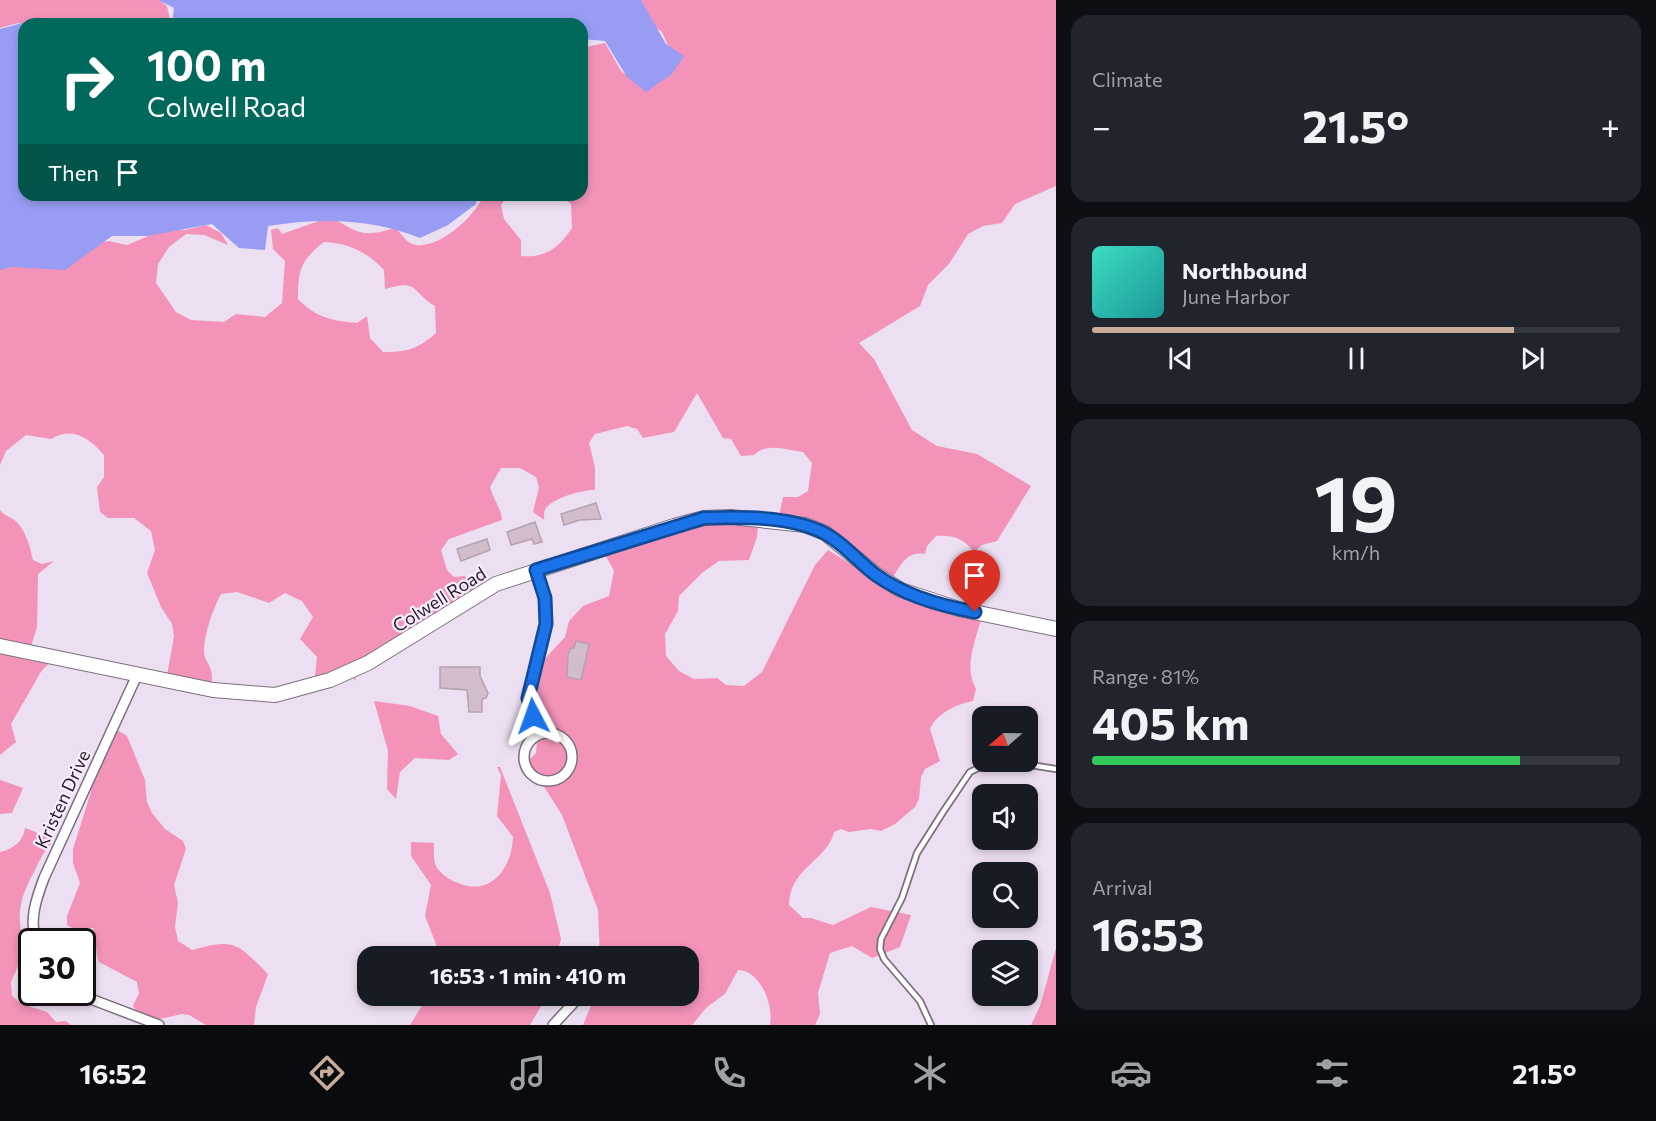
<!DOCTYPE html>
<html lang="en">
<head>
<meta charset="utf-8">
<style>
	:root { --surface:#171b24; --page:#20242c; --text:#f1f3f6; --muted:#9ea1a6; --line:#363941; --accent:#c8ab99 }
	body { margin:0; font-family:Commissioner,sans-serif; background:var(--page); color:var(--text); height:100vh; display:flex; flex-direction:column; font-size:22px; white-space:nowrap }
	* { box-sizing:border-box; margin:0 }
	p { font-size:20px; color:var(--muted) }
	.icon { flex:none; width:33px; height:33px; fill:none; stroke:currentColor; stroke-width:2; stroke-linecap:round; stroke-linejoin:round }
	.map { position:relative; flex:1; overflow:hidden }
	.side { display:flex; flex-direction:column; gap:15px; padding:15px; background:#0d0f14; width:600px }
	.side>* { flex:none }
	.top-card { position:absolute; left:18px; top:18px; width:570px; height:183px; border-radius:18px; box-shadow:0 3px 9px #0003; background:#00695c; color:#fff; overflow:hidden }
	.needle { width:39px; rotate:250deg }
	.controls { position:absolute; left:972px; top:706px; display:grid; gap:12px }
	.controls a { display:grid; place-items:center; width:66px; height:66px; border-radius:12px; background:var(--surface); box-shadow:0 3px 9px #0003; font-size:30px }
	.speed { position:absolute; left:18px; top:928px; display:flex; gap:12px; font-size:30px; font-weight:700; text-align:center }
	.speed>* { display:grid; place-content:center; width:78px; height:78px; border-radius:50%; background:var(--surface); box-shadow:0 3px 9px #0003; line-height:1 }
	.speed .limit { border:3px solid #111; border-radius:9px; background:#fff; color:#111 }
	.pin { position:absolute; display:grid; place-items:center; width:51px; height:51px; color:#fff; margin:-62px -26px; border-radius:50% 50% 50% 0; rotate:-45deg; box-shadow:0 0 6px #0007 }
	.pin .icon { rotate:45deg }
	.me { position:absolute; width:66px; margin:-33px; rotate:356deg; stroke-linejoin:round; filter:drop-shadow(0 0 4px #0008) }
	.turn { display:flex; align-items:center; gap:21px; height:126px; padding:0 30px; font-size:27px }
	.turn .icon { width:78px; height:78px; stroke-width:2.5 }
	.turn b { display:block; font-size:42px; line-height:51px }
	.then { display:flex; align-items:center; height:57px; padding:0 30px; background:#0003; gap:12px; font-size:22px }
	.big { font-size:45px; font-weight:700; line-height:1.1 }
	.side .card { flex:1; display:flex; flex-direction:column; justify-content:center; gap:9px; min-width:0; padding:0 21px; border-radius:18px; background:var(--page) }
	.side .dial { align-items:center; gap:0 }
	.dial b { font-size:78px; line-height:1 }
	.song { display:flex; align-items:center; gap:18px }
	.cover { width:72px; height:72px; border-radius:9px; background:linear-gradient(135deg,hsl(170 70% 55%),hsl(180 70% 35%)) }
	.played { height:6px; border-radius:3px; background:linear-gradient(90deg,var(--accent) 80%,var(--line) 80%) }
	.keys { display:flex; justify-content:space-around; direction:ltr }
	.heat { display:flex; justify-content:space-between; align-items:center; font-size:33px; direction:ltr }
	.charge { height:9px; border-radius:4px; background:linear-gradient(90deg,#34c759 81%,var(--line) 0) }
	.trip { position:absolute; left:357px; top:946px; width:342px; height:60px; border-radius:18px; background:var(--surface); box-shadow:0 3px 9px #0003; font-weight:700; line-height:60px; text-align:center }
	.tabs { display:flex; height:96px; justify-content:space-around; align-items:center; background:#090b0e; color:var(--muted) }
	.tabs .icon { width:42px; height:42px }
	.tabs .selected { color:var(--accent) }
	.tabs b { font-size:27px; color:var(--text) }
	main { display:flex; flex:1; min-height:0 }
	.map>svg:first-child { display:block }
	.forest { fill:#f393ba; fill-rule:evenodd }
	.water { fill:#989df3 }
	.building { fill:#d1bdcb; stroke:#b5a2af; stroke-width:1.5 }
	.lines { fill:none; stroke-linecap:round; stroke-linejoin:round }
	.lane-casing { stroke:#7b6f7f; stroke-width:8 }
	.street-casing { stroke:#7b6f7f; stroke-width:12 }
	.secondary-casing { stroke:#7b6f7f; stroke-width:16 }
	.lane { stroke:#fff; stroke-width:4.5 }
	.street { stroke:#fff; stroke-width:9 }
	.secondary { stroke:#fff; stroke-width:14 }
	.route-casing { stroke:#114b97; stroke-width:15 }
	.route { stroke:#1a73e8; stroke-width:10 }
	.labels { text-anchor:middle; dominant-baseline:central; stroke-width:4.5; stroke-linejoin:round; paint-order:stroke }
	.street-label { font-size:18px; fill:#241f26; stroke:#faecff }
</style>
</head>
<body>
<main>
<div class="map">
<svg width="1056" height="1025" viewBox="0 0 1056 1025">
	<rect width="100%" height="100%" fill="#ecdff1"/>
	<g class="forest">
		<path d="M0,0h159l8,6 4,18 -153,-1 -18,5z"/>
		<path d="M633,0h423v186l-41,18 -13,19 -19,3 -15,8 -19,30 -21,21 -8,21 -61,37 15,16 38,71 25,16 40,8 54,32 -34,55 -15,4 -8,7c-11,-14 -21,-17 -38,-16l-9,10 -2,8c-19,-3 -24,11 -33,25l-70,-51 -43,-12 4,-19h15l10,-6 4,-28 -9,-11c-16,-2 -36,-10 -49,3l-13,1 -10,-17 -8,-1 -26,-45 -23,39 -31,6 -6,-9 -10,-3 -32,8 -6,9 6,24v23c-11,-1 -46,9 -50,20 -1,0 -1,9 -1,10l-11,-8 6,-25 -3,-10 -16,-9h-19l-11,19c3,12 11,21 12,33l-53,19 -8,11 6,20 7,7 11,-1 9,14 -119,79 1,12 -7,-7 -35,10 3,-27 -17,-18 13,-22 -11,-16 -17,-8 -16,10 -32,-11 -16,2c-8,15 -16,37 -17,55 -1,16 13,15 6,41l-44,-9 8,-45 -2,-12 -11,-17 -14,-34 8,-23 -4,-19 -17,-13h-26l-8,-6 -3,-25 7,-10v-22c-15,-17 -31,-29 -53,-16l-25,-4 -20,16 -6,14v-198l108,-26 19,4 36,-15h23l20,-5 15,8 7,12 -24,-10 -18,-1 -17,13 -11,17 -2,19 20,29 15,8 33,2 12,-8 29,3 17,-14 3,-42 -12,-12 -2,-19 7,-2 4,6 48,-17c30,16 31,21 65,11 8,6 10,15 21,17 25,3 59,-29 68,-50h24l-7,10 3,14 17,21v16c24,2 37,-7 51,-28l-1,-24 -11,-9h22v-147l23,-5 16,28 15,11 38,-23 -12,-27 -10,-7zM324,242c25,1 43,10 60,28l1,19c35,-10 24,1 50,17l1,27c-16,15 -30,20 -53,19l-13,-14 -3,-22 -10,7c-25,-2 -42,-6 -59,-24 0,-30 3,-39 26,-57z"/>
		<path d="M0,510c4,5 6,5 11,8 14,7 19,29 22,42l9,4 12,-3 -16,13 -1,53 -7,23 23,10 -11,10 -31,54 5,18 -16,13z"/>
		<path d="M758,521l-1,16 -8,23 -30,1 -16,11 -24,24 -1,15 -13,23 1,22 13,15 15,8 23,-1 9,7 18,1 18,-14 53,-107 13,-15 34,21 120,45c-6,24 -19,50 -6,73l-3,12c-16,3 -36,12 -43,28l10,32 -15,8 -4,8 -2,22 -4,8 -20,17 -14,7 -10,-2 -22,3 -8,-3 -7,3c-6,28 -45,36 -45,73l14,13h8l22,7 38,-18 40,8 -11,32 -28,11 -20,-12 -22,7 -12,40 2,21 -5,11h-45c4,-20 -10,-55 -32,-55l-13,24 -18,13 -15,18h-109l12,-29h93v-39h-88l-2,-47 -36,-95 -34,-54 8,-8 2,-23 -13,-22 12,-18 4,-27 24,-26 4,-16 14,-15 26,-10 5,-25 -12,-22 82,-26z"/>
		<path d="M374,701l36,5 28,10 3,18 17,20 -9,6 -34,-2 -15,14 -4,27 -9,-10 1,-38z"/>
		<path d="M119,731l8,5 18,44 2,22 5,11 13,16 18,12 3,8 -12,36 4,18 -3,24 3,14 14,9c43,-12 45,-7 76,24l-12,33 -2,18h-48l-17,-10 -7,-1 -22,5 -20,-3 -7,-10 6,-13 -2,-11 -38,-20c-5,-12 -1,-24 -6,-34l-19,1 -7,-4v-9l13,-33 -7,-20v-14l18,-57 -1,-11 22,-47z"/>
		<path d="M497,767h3l50,126 11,46 -5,18h-115l-16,-41 6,-31 -20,-29v-14l23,1c0,7 -1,18 2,23 4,8 14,14 22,17 33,14 54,-15 55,-46l-16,-21 4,-41z"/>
		<path d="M0,780l23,8 -11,25 -12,1z"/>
		<path d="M25,828l26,10v6c-8,8 -12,18 -17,28 -15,27 -19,47 -8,76l-15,34 1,14 10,8 25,8 9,10 10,-1 5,4h-71v-173c13,-3 23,-10 25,-24z"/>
		<path d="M1056,948v77h-25l9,-19z"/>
		<path d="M428,996h119l-17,29h-120z"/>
	</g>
	<g class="water">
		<path d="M158,0h483l25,44 18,12 -12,18 -26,18 -19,-15 -22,-36 -23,-2v-15h-410l2,-16z"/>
		<path d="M26,22l2,2h-4v171h453l-1,9 -28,21 -28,13c-49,-20 -101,-20 -152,-12l-3,24 -26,-2 -27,-24 -64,12h-36l-47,34 -53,-3 -12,3v-241z"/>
	</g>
	<g class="building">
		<path d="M596,503l5,16 -21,1 -16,5 -3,-11z"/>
		<path d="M535,522l7,20 -8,2 -2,-5 -21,6 -4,-13z"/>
		<path d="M487,539l3,11 -29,11 -4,-12z"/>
		<path d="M576,641l13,3 -8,36 -14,-3 1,-23 3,-6h3z"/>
		<path d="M440,667h40v9l8,17 -2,5 -4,1v13h-13l-2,-22 -27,-2z"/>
	</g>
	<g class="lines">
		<defs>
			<g id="lane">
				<path d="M1012,762l44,7"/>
				<path d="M931,1025l-11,-24 -36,-42 -4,-10 1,-10 21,-41 15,-45 26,-41 27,-40 21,-10"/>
			</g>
			<g id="street">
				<path d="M536,570l9,28 1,26 -18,73 9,38"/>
				<circle cx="548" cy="757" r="24"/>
				<path d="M36,942c-7,-22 0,-43 8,-64l94,-205"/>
				<path d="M570,957l10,-4 13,4"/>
				<path d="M75,993l84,32"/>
				<path d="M553,1025l27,-29"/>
			</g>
			<path id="secondary" d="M0,646l213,44 62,5 55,-15 38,-17 128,-79 178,-58 30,-8 27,-1 74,8 20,8 52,42 24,15 58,19 97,20"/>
		</defs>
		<use href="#lane" class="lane-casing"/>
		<use href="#street" class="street-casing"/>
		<use href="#secondary" class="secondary-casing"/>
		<use href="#lane" class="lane"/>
		<use href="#street" class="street"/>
		<use href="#secondary" class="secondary"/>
	</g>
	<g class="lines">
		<defs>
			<path id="route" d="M533,716l-5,-18 18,-74 -1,-26 -9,-28 168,-52c38,-1 84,-2 118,14 21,10 36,30 54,43 29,21 65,31 99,37"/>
		</defs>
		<use href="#route" class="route-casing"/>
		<use href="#route" class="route"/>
	</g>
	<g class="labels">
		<g class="street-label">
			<text transform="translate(439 599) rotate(-32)">Colwell Road</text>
			<text transform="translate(62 799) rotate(-65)">Kristen Drive</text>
		</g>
	</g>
</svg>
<div class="controls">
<a><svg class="needle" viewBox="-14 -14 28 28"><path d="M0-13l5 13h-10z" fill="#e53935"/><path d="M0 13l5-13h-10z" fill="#9ea1a6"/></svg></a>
<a><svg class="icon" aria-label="sound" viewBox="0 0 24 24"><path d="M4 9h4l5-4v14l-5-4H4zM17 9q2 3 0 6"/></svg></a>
<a><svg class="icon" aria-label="search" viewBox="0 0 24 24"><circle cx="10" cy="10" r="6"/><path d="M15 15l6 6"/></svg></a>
<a><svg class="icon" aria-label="layers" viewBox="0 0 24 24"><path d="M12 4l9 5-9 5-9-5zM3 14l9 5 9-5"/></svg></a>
</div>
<div class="speed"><div class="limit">30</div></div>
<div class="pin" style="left:975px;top:612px;background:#d93025"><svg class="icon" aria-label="arrive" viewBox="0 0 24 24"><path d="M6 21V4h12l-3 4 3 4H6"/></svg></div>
<svg class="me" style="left:533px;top:716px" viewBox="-20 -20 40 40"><path d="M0-17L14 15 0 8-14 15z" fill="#1a73e8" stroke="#fff" stroke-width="4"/></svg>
<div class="trip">16:53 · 1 min · 410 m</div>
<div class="top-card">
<div class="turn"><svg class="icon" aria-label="right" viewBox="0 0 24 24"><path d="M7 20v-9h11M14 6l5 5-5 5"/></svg><div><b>100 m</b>Colwell Road</div></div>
<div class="then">Then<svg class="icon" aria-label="arrive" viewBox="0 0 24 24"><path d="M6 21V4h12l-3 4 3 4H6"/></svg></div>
</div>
</div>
<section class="side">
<div class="card"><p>Climate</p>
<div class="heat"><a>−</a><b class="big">21.5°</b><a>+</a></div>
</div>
<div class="card">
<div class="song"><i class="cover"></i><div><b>Northbound</b><p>June Harbor</p></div></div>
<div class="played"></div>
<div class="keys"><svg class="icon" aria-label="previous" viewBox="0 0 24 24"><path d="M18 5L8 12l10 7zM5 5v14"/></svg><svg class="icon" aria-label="pause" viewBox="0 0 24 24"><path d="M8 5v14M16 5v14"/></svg><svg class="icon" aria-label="next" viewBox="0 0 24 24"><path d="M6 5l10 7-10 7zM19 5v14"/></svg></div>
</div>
<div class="card dial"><b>19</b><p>km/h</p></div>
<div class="card"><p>Range · 81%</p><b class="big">405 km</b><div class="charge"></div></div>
<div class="card"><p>Arrival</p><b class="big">16:53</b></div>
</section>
</main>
<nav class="tabs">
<b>16:52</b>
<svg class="icon selected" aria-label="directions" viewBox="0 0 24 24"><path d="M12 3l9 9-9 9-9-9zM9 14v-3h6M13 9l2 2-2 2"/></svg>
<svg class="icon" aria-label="music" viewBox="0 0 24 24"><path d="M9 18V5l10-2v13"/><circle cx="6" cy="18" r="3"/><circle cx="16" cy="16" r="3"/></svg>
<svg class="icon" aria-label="phone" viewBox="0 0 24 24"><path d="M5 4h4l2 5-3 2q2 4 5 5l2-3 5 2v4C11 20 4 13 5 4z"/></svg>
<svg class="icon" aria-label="climate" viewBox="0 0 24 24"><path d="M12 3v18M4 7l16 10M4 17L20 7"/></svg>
<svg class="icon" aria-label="car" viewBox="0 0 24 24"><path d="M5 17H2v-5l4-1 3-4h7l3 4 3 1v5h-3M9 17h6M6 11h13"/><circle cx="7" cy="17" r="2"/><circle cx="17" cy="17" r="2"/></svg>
<svg class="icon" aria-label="filters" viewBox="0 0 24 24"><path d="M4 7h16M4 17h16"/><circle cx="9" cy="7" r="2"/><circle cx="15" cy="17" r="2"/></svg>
<b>21.5°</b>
</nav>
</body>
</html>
